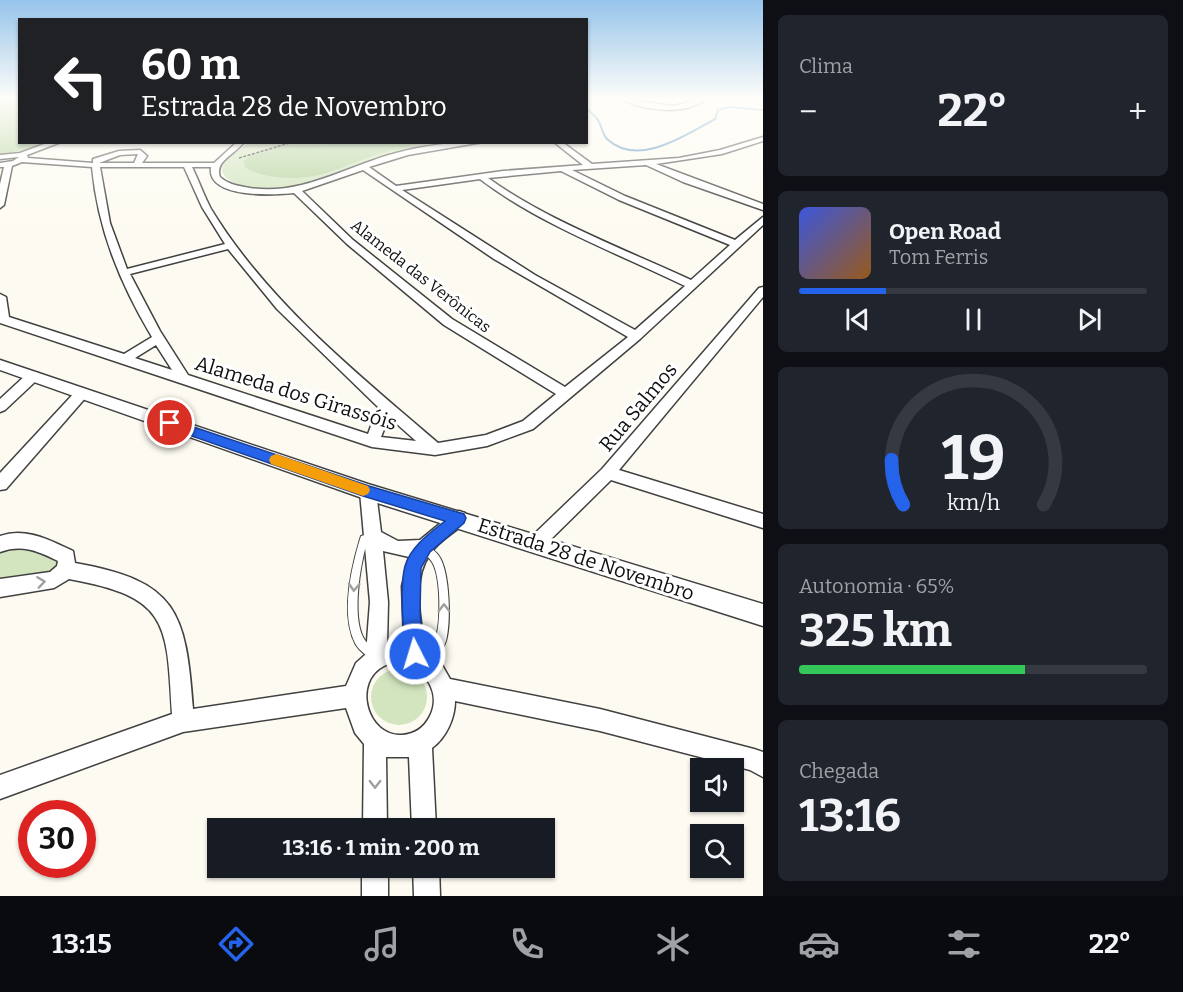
<!DOCTYPE html>
<html lang="pt">
<head>
<meta charset="utf-8">
<style>
	:root { --surface:#171b24; --page:#20242c; --text:#f1f3f6; --muted:#9ea1a6; --line:#363941; --accent:#2563eb }
	body { margin:0; font-family:Bitter,serif; background:var(--page); color:var(--text); height:100vh; display:flex; flex-direction:column; font-size:22px; white-space:nowrap }
	* { box-sizing:border-box; margin:0 }
	p { font-size:20px; color:var(--muted) }
	.icon { flex:none; width:33px; height:33px; fill:none; stroke:currentColor; stroke-width:2; stroke-linecap:round; stroke-linejoin:round }
	.map { position:relative; flex:1; overflow:hidden }
	.drawer { display:flex; flex-direction:column; gap:15px; padding:15px; background:#0d0f14; width:420px }
	.drawer>* { flex:none }
	.banner { position:absolute; left:18px; top:18px; width:570px; height:126px; border-radius:0px; box-shadow:0 2px 4px #0004; background:#202124; color:#fff; overflow:hidden }
	.tools { position:absolute; left:690px; top:758px; display:grid; gap:12px }
	.tools a { display:grid; place-items:center; width:54px; height:54px; border-radius:0px; background:var(--surface); box-shadow:0 2px 4px #0004; font-size:30px }
	.speed { position:absolute; left:18px; top:800px; display:flex; gap:12px; font-size:30px; font-weight:700; text-align:center }
	.speed>* { display:grid; place-content:center; width:78px; height:78px; border-radius:50%; background:var(--surface); box-shadow:0 2px 4px #0004; line-height:1 }
	.speed .limit { border:9px solid #d22; background:#fff; color:#111 }
	.pin { position:absolute; display:grid; place-items:center; width:51px; height:51px; color:#fff; margin:-26px; border:3px solid #fff; border-radius:50%; box-shadow:0 2px 6px #0007 }
	.me { position:absolute; width:66px; margin:-33px; rotate:355deg; stroke-linejoin:round; filter:drop-shadow(0 0 4px #0008) }
	.turn { display:flex; align-items:center; gap:21px; height:126px; padding:0 24px; font-size:27px }
	.turn .icon { width:78px; height:78px; stroke-width:2.5 }
	.turn b { display:block; font-size:42px; line-height:51px }
	.big { font-size:45px; font-weight:700; line-height:1.1 }
	.drawer .card { flex:1; display:flex; flex-direction:column; justify-content:center; gap:9px; min-width:0; padding:0 21px; border-radius:9px; background:var(--page) }
	.drawer .dial { align-items:center; gap:0 }
	.dial svg { height:156px; overflow:visible; fill:none; stroke:var(--line); stroke-width:7; stroke-linecap:round; text-anchor:middle }
	.dial text { fill:var(--text); stroke:none }
	.song { display:flex; align-items:center; gap:18px }
	.cover { width:72px; height:72px; border-radius:9px; background:linear-gradient(135deg,hsl(230 70% 55%),hsl(30 70% 35%)) }
	.played { height:6px; border-radius:3px; background:linear-gradient(90deg,var(--accent) 25%,var(--line) 25%) }
	.keys { display:flex; justify-content:space-around; direction:ltr }
	.heat { display:flex; justify-content:space-between; align-items:center; font-size:33px; direction:ltr }
	.charge { height:9px; border-radius:4px; background:linear-gradient(90deg,#34c759 65%,var(--line) 0) }
	.trip { position:absolute; left:207px; top:818px; width:348px; height:60px; border-radius:0px; background:var(--surface); box-shadow:0 2px 4px #0004; font-weight:700; line-height:60px; text-align:center }
	.menu { display:flex; height:96px; justify-content:space-around; align-items:center; background:#090b0e; color:var(--muted) }
	.menu .icon { width:42px; height:42px }
	.menu .active { color:var(--accent) }
	.menu b { font-size:27px; color:var(--text) }
	main { display:flex; flex:1; min-height:0 }
	.map>svg:first-child { display:block }
	.green { fill:#d2e5be }
	.forest { fill:#b6d39f }
	.lines { fill:none; stroke-linecap:round; stroke-linejoin:round }
	.stream { stroke:#4b8ebe; stroke-width:2 }
	.service-casing { stroke:#414141; stroke-width:2 }
	.minor-casing { stroke:#414141; stroke-width:3 }
	.tertiary-casing { stroke:#414141; stroke-width:3 }
	.path { stroke:#303030; stroke-width:1.5; stroke-dasharray:3 1.5; stroke-linecap:butt }
	.service { fill:#fff; fill-rule:evenodd }
	.minor { fill:#fff; fill-rule:evenodd }
	.tertiary { fill:#fff; fill-rule:evenodd }
	.oneway { stroke:#9f9f9f }
	.route { fill:#2563eb; stroke:#184099; stroke-width:1.5 }
	.slow { fill:#f59e0b }
	.labels { text-anchor:middle; dominant-baseline:central; stroke-width:6; stroke-linejoin:round; paint-order:stroke }
	.far-street-label { font-size:16px; fill:#0e0e0e; stroke:#fff }
	.street-label { font-size:20px; fill:#0e0e0e; stroke:#fff }
</style>
</head>
<body>
<main>
<div class="map">
<svg width="763" height="896" viewBox="0 0 763 896">
	<rect width="100%" height="100%" fill="#fdfbf1"/>
	<g class="green">
		<path d="M248,143h187c-16,4 -33,7 -49,12 -45,15 -87,43 -137,32 -11,-2 -21,-5 -27,-15 0,-13 17,-21 26,-29z"/>
		<path d="M21,546l36,15v5l-4,6 -53,8v-28z"/>
		<circle cx="399" cy="697" r="28"/>
	</g>
	<g class="forest">
		<path d="M0,99h19l1,43 30,1 -24,7 -26,4z"/>
		<path d="M344,142l75,1c-11,6 -28,7 -40,11 -18,5 -35,14 -53,19 -23,7 -61,8 -81,-6l-1,-6c26,-22 68,-12 100,-19z"/>
	</g>
	<g class="lines">
		<path class="stream" d="M586,108c4,4 10,8 13,14 3,5 3,12 8,17 31,29 79,-4 108,-20l3,-9 11,-3 34,3"/>
		<defs>
			<g id="service">
				<path d="M372,533l3,1 1,3 -1,3 -8,2c-7,24 -15,72 -4,95 4,8 12,11 16,18l-1,4 -4,1c-6,-3 -14,-9 -18,-15 -16,-29 -5,-76 4,-106l1,-3z"/>
				<path d="M424,544c5,3 12,7 15,12 11,16 12,67 7,85 -3,9 -11,17 -15,25l-4,1 -4,-1 -1,-4c4,-8 12,-16 14,-25 5,-16 5,-61 -4,-75 -3,-5 -9,-9 -12,-14l1,-3z"/>
			</g>
			<g id="minor">
				<path d="M621,99l53,7 25,-7h7c-22,17 -61,12 -85,0z"/>
				<path d="M763,137v4l-41,13 -66,10 107,40v6l-80,-28 -37,-17 -74,5 53,26 110,44 28,-23v8l-123,114 -107,90 -46,17 -52,9 -63,-8 -372,-124v-29l6,3 3,20 115,37 28,-17c-32,-54 -54,-107 -60,-170l-70,-5 -10,4 -8,39 -4,3v-24l4,-17h-4v-4l13,-2 6,-4 -19,2v-4l20,-2 30,-11h11l-34,13 1,3 65,5v-4l26,-8 21,-1 7,6 -5,7h72l23,-21h7c-8,12 -30,19 -24,35 9,8 19,9 30,11 52,8 97,-22 146,-35 29,-8 58,-11 87,-11l-75,13 -39,12 27,19 107,-15 80,-6 -29,-23h8l30,22 87,-6 41,-8zM138,154l-4,9h-35l21,-8zM100,167h84l18,40 23,37 -98,25 -17,-46zM192,167h19c-5,32 64,28 83,26l53,51 97,81 112,69 -33,27 -37,14 -48,8c-83,-71 -171,-142 -227,-234 -7,-13 -12,-28 -19,-42zM363,170l131,89 134,78 -63,50 -113,-68 -99,-79 -51,-49zM561,171l58,29 111,45 -39,35c-65,-30 -145,-60 -203,-102zM480,179c59,45 137,74 205,107l-50,44 -100,-55 -133,-85zM228,249l49,60 101,98 -10,27 -180,-59 -28,-44 -30,-57zM156,345l16,25 -37,-12zM389,417l27,24 -35,-4z"/>
				<path d="M763,287v10l-144,173 144,44v14l-152,-48 -69,68 -6,3 -6,-3 -3,-5 3,-5 72,-69 157,-181z"/>
				<path d="M33,372l5,1 2,3 -2,3 -33,31 -5,2v-13l28,-26z"/>
				<path d="M82,388l5,2 2,3 -2,3 -81,93 -6,1v-17l77,-83z"/>
				<path d="M368,485l6,2 2,5 5,40 17,9 22,-1 33,-27 6,-2 6,2 2,5 -2,5c-11,10 -27,18 -35,31 -19,26 -9,67 -5,96l17,15 8,14 150,30 154,40 9,3v25l-13,-7 -150,-39 -145,-30c0,17 -9,37 -23,47l4,80h-24l-3,-71h-23l1,71h-24l1,-84 -9,-11 -9,-25 -163,24 -183,67v-24l172,-61c-5,-93 -4,-117 -103,-135l-15,9 -54,9v-18l50,-7 7,-6 1,-5c-20,-10 -36,-17 -58,-9v-16c26,-9 49,4 73,15l2,12c102,18 111,48 118,146l153,-23 10,-23 10,-9 4,-52 -10,-110 2,-5zM383,551l26,6 -7,29 2,56 -17,3 1,-43zM402,661c22,8 40,31 28,55 -6,12 -15,18 -28,19 -35,2 -50,-53 -18,-69 5,-3 12,-3 18,-5z"/>
				<rect x="362" y="867" width="26" height="29"/>
				<path d="M413,867h26l1,29h-26z"/>
			</g>
			<path id="tertiary" d="M0,360l368,124 395,120v22l-395,-126 -368,-130z"/>
		</defs>
		<use href="#service" class="service-casing"/>
		<use href="#minor" class="minor-casing"/>
		<use href="#tertiary" class="tertiary-casing"/>
		<path class="path" d="M239,158l54,-16"/>
		<use href="#service" class="service"/>
		<use href="#minor" class="minor"/>
		<use href="#tertiary" class="tertiary"/>
	</g>
	<defs><path id="oneway-chevron" d="M-2-3.5L2.5 0L-2 3.5" fill="none" stroke-width="1.6" stroke-linecap="round" stroke-linejoin="round" transform="scale(1.5)"/></defs>
	<g class="oneway">
		<use href="#oneway-chevron" transform="translate(41 582) rotate(-8)"/>
		<use href="#oneway-chevron" transform="translate(354 587) rotate(93)"/>
		<use href="#oneway-chevron" transform="translate(444 608) rotate(-90)"/>
		<use href="#oneway-chevron" transform="translate(375 784) rotate(90)"/>
	</g>
	<linearGradient id="sky" x2="0" y2="1"><stop stop-color="#96c4eb"/><stop offset="0.44" stop-color="#fefdf9"/><stop offset="1" stop-color="#fefdf9" stop-opacity="0"/></linearGradient>
	<rect width="763" height="224" fill="url(#sky)"/>
	<path class="route" d="M170,419l199,67 95,28 2,4 -2,5 -34,29 -9,16 -1,45 4,41 -2,7 -7,2 -6,-2c-7,-17 -9,-77 -4,-95 6,-20 25,-33 40,-45l-82,-25 -197,-69 -2,-4 2,-3z"/>
	<path class="slow" d="M276,454l92,32 2,4 -2,4 -5,2 -92,-32 -2,-4 2,-4z"/>
	<g class="labels">
		<g class="far-street-label">
			<text transform="translate(421 276) rotate(38)">Alameda das Verônicas</text>
		</g>
		<g class="street-label">
			<text transform="translate(296 393) rotate(17)">Alameda dos Girassóis</text>
			<text transform="translate(638 407) rotate(-50)">Rua Salmos</text>
			<text transform="translate(586 559) rotate(18)">Estrada 28 de Novembro</text>
		</g>
	</g>
</svg>
<div class="tools">
<a><svg class="icon" aria-label="sound" viewBox="0 0 24 24"><path d="M4 9h4l5-4v14l-5-4H4zM17 9q2 3 0 6"/></svg></a>
<a><svg class="icon" aria-label="search" viewBox="0 0 24 24"><circle cx="10" cy="10" r="6"/><path d="M15 15l6 6"/></svg></a>
</div>
<div class="speed"><div class="limit">30</div></div>
<div class="pin" style="left:170px;top:423px;background:#d93025"><svg class="icon" aria-label="arrive" viewBox="0 0 24 24"><path d="M6 21V4h12l-3 4 3 4H6"/></svg></div>
<svg class="me" style="left:415px;top:654px" viewBox="-20 -20 40 40"><circle r="17" fill="#2563eb" stroke="#fff" stroke-width="3"/><path d="M0-11L8 9 0 5-8 9z" fill="#fff"/></svg>
<div class="trip">13:16 · 1 min · 200 m</div>
<div class="banner">
<div class="turn"><svg class="icon" aria-label="left" viewBox="0 0 24 24"><path d="M17 20v-9H6M10 6l-5 5 5 5"/></svg><div><b>60 m</b>Estrada 28 de Novembro</div></div>
</div>
</div>
<section class="drawer">
<div class="card"><p>Clima</p>
<div class="heat"><a>−</a><b class="big">22°</b><a>+</a></div>
</div>
<div class="card">
<div class="song"><i class="cover"></i><div><b>Open Road</b><p>Tom Ferris</p></div></div>
<div class="played"></div>
<div class="keys"><svg class="icon" aria-label="previous" viewBox="0 0 24 24"><path d="M18 5L8 12l10 7zM5 5v14"/></svg><svg class="icon" aria-label="pause" viewBox="0 0 24 24"><path d="M8 5v14M16 5v14"/></svg><svg class="icon" aria-label="next" viewBox="0 0 24 24"><path d="M6 5l10 7-10 7zM19 5v14"/></svg></div>
</div>
<div class="card dial"><svg viewBox="0 0 100 80">
<path d="M14 69A42 42 0 1 1 86 69"/>
<path d="M14 69A42 42 0 0 1 8 46" stroke="#2563eb"/>
<text x="50" y="56" font-size="32" font-weight="700">19</text>
<text x="50" y="72" font-size="11">km/h</text>
</svg></div>
<div class="card"><p>Autonomia · 65%</p><b class="big">325 km</b><div class="charge"></div></div>
<div class="card"><p>Chegada</p><b class="big">13:16</b></div>
</section>
</main>
<nav class="menu">
<b>13:15</b>
<svg class="icon active" aria-label="directions" viewBox="0 0 24 24"><path d="M12 3l9 9-9 9-9-9zM9 14v-3h6M13 9l2 2-2 2"/></svg>
<svg class="icon" aria-label="music" viewBox="0 0 24 24"><path d="M9 18V5l10-2v13"/><circle cx="6" cy="18" r="3"/><circle cx="16" cy="16" r="3"/></svg>
<svg class="icon" aria-label="phone" viewBox="0 0 24 24"><path d="M5 4h4l2 5-3 2q2 4 5 5l2-3 5 2v4C11 20 4 13 5 4z"/></svg>
<svg class="icon" aria-label="climate" viewBox="0 0 24 24"><path d="M12 3v18M4 7l16 10M4 17L20 7"/></svg>
<svg class="icon" aria-label="car" viewBox="0 0 24 24"><path d="M5 17H2v-5l4-1 3-4h7l3 4 3 1v5h-3M9 17h6M6 11h13"/><circle cx="7" cy="17" r="2"/><circle cx="17" cy="17" r="2"/></svg>
<svg class="icon" aria-label="filters" viewBox="0 0 24 24"><path d="M4 7h16M4 17h16"/><circle cx="9" cy="7" r="2"/><circle cx="15" cy="17" r="2"/></svg>
<b>22°</b>
</nav>
</body>
</html>
